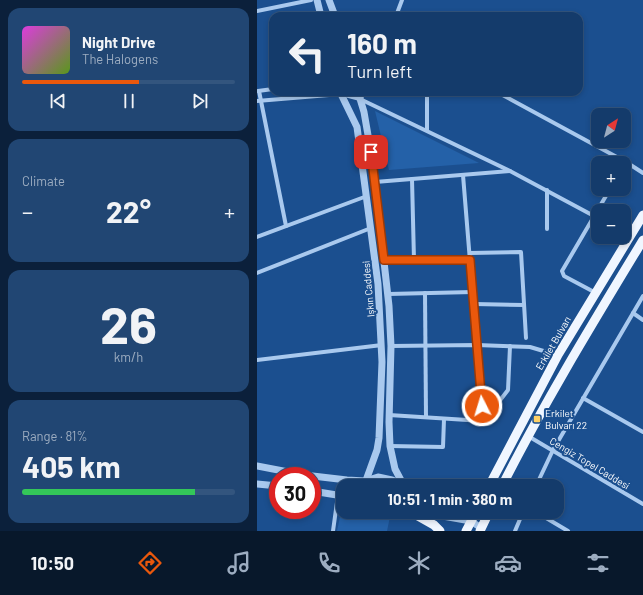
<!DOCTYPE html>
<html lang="en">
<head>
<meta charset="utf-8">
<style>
	:root { --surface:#143b6b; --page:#214673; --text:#f1f3f6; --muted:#9dadc1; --line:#33557e; --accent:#ea580c }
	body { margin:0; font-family:Barlow,sans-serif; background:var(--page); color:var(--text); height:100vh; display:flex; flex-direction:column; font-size:15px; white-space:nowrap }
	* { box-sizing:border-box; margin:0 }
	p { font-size:13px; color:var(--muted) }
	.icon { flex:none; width:22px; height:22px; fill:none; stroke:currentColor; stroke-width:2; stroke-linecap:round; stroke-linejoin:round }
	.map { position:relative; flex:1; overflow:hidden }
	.side { display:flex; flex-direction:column; gap:8px; padding:8px; background:#0b203b; width:257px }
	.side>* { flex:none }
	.banner { position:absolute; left:12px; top:12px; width:314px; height:84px; border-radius:12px; box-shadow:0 2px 6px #0003,0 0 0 1px var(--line); background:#143b6b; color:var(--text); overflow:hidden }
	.needle { width:26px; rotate:36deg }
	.fabs { position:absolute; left:334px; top:108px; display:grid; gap:8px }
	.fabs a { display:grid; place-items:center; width:40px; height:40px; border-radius:8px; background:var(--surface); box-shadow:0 2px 6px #0003,0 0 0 1px var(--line); font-size:20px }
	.speed { position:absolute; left:12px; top:467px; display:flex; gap:8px; font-size:20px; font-weight:700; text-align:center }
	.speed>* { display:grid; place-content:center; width:52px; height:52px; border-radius:50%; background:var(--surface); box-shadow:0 2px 6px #0003,0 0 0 1px var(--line); line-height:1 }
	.speed .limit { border:6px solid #d22; background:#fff; color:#111 }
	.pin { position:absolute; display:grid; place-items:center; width:34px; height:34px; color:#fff; margin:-17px; border-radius:8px; box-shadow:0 2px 6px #0006 }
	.me { position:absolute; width:44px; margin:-22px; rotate:355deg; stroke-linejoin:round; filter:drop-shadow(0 0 3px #0008) }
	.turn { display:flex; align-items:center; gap:14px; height:84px; padding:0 12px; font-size:18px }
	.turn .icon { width:52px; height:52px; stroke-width:2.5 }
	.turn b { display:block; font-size:28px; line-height:34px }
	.big { font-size:30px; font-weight:700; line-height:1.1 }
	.side .card { flex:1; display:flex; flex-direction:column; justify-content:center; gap:6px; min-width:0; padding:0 14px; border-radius:12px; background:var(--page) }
	.side .dial { align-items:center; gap:0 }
	.dial b { font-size:52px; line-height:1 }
	.song { display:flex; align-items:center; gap:12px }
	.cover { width:48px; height:48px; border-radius:6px; background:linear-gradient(135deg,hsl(300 70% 55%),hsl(90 70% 35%)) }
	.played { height:4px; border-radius:2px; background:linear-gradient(90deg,var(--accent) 55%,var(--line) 55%) }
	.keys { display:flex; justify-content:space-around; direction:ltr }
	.heat { display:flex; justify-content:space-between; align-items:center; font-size:22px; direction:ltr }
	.charge { height:6px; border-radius:3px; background:linear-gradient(90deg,#34c759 81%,var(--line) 0) }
	.trip { position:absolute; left:79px; top:479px; width:228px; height:40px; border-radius:12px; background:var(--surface); box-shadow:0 2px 6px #0003,0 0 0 1px var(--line); font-weight:700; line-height:40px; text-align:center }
	.menu { display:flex; height:64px; justify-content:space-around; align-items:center; background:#08182b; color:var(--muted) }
	.menu .icon { width:28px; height:28px }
	.menu .current { color:var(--accent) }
	.menu b { font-size:18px; color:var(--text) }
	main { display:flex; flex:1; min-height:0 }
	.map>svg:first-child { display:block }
	.green { fill:#2461a8 }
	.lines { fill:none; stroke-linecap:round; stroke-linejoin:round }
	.minor { stroke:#a9c9ee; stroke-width:4 }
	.tertiary { stroke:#a9c9ee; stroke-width:7 }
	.primary { stroke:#f0f6ff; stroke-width:9 }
	.route-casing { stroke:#983908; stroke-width:10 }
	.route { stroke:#ea580c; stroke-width:7 }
	.poi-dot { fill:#ffd166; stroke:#1b4f8f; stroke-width:1.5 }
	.labels { text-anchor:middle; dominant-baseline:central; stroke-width:4; stroke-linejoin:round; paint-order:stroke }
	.street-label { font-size:10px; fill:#fff; stroke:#1b4f8f }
	.poi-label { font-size:10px; fill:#fff; stroke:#1b4f8f; text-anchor:start }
</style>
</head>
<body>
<main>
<section class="side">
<div class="card">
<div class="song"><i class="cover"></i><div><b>Night Drive</b><p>The Halogens</p></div></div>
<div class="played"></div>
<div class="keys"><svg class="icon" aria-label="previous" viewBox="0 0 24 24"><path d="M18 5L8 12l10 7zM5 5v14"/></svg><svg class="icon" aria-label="pause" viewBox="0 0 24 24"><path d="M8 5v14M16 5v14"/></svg><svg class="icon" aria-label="next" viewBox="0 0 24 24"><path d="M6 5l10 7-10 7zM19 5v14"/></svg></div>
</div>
<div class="card"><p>Climate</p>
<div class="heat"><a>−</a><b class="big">22°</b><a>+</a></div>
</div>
<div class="card dial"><b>26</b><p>km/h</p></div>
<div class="card"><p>Range · 81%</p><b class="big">405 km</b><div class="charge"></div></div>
</section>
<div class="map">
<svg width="386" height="531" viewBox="0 0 386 531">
	<rect width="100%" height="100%" fill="#1b4f8f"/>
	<g class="green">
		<path d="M118,111l104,52 -90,7z"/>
		<path d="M86,503v9h48l-4,19h-50z"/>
	</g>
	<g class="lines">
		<g class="minor">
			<path d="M0,11l54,-11"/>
			<path d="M139,16l6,-16"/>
			<path d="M1,91l15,-2"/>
			<path d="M2,91l27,135"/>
			<path d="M240,92l129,70 17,11"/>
			<path d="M103,99l150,72 84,45"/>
			<path d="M0,101l84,-7 19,5 5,-7"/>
			<path d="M170,130v-38"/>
			<path d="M206,175l20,246"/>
			<path d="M155,179l2,81"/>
			<path d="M118,182l135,-11"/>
			<path d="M290,190v39"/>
			<path d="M0,237l110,-41"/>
			<path d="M213,253l51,-1 5,86"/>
			<path d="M127,260h86"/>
			<path d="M0,273l114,-45"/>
			<path d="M168,293l1,124"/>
			<path d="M339,293l-32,-17 -2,-5 48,-82"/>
			<path d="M131,294l85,-2"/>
			<path d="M217,304l50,1"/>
			<path d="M376,313l10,7"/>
			<path d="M134,346l86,-1 53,2 27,8"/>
			<path d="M0,360l125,-15"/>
			<path d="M326,398l60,34"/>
			<path d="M132,415l94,6"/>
			<path d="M227,421l24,-31 2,-44"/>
			<path d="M271,436l115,68"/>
			<path d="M133,446l53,1 1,-28"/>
			<path d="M279,486l17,-36 90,-154"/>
			<path d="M279,512l32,19"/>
			<path d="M76,531l5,-36"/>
			<path d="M258,531l8,-19"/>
		</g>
		<g class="tertiary">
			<path d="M60,0l4,16"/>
			<path d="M72,0l6,16"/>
			<path d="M83,92l17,35 21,157 4,78 -3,76 -2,12 -13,36"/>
			<path d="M101,92l6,20 9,52 16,142 2,40 -2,76 1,24 5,23 9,17"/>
			<path d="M0,466l47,9 43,5 18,1 13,-4 14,3 12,6"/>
			<path d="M0,484l21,2"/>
			<path d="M55,491l31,5"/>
			<path d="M163,512l51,9 10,7"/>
		</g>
		<g class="primary">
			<path d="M232,486l69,-131 85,-140"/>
			<path d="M245,486c43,-85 92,-165 141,-246"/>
			<path d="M154,512l23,13 6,6"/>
			<path d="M209,531l10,-19"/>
			<path d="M223,531l9,-19"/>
		</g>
	</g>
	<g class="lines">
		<defs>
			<path id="route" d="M114,152l13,108h86l12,146"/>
		</defs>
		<use href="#route" class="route-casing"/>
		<use href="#route" class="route"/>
	</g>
	<rect class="poi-dot" x="276" y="415" width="8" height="8" rx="2"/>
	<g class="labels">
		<g class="street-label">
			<text transform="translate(111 289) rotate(-95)">Işkın Caddesi</text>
			<text transform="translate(296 343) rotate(-60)">Erkilet Bulvarı</text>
			<text transform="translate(333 463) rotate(31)">Cengiz Topel Caddesi</text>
		</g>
		<g class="poi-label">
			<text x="288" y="413">Erkilet<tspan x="288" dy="12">Bulvarı 22</tspan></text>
		</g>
	</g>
</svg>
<div class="fabs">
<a><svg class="needle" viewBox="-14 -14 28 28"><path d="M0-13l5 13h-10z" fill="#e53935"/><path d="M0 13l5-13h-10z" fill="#9dadc1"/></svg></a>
<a>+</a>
<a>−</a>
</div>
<div class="speed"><div class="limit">30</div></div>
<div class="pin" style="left:114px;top:152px;background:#d93025"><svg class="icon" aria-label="arrive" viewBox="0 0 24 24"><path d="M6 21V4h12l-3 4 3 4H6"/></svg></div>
<svg class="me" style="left:225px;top:406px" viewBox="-20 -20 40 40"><circle r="17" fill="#ea580c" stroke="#fff" stroke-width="3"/><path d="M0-11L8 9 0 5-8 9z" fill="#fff"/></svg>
<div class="trip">10:51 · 1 min · 380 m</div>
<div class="banner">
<div class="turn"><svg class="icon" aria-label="left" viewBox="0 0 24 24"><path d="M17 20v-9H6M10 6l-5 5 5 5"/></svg><div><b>160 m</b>Turn left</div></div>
</div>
</div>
</main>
<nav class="menu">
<b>10:50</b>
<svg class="icon current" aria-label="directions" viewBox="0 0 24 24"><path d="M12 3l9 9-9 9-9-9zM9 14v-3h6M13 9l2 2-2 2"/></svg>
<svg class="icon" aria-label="music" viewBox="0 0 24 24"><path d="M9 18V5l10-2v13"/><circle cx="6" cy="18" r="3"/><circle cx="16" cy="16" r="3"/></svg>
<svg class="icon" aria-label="phone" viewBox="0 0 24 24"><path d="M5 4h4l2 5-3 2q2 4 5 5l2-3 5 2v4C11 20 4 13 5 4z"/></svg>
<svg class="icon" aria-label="climate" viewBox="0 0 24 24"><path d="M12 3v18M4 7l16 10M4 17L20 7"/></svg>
<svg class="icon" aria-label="car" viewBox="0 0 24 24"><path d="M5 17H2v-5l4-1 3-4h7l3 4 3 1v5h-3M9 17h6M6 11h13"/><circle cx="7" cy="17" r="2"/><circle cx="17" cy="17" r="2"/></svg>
<svg class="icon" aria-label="filters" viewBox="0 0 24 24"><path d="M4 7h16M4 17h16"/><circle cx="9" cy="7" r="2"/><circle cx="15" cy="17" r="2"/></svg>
</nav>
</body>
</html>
